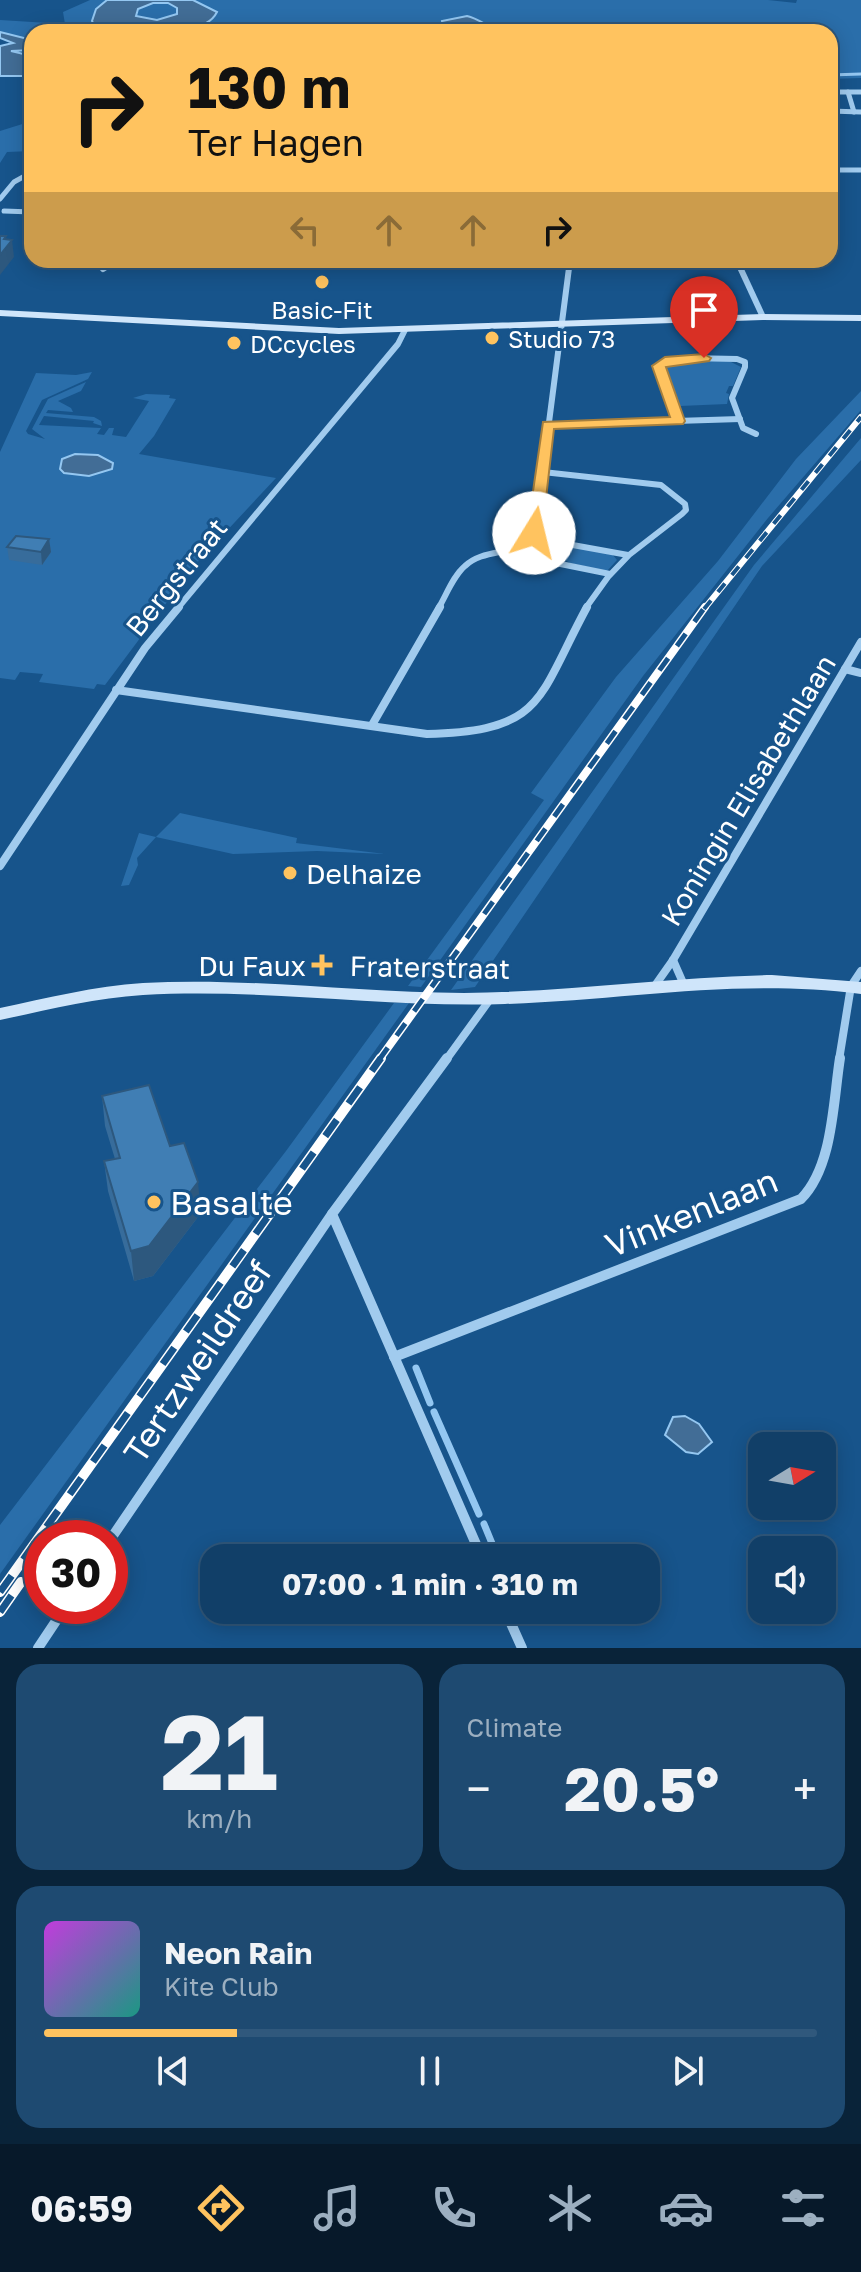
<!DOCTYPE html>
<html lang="en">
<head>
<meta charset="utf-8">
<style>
	:root { --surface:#113f68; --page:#1e4a71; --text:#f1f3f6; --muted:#9cafc0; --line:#30587c; --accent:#ffc35f }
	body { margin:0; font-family:"Golos Text",sans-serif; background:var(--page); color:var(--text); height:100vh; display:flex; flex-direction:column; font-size:30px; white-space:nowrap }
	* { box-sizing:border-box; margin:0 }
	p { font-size:26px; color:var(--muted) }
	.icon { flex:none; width:44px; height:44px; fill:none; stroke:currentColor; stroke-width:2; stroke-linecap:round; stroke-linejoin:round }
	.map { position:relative; height:1648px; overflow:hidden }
	.details { display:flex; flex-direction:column; gap:16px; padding:16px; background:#092339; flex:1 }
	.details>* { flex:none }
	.hud { position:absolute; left:24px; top:24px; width:814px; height:244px; border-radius:24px; box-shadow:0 4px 20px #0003,0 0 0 2px var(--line); background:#ffc35f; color:#111; overflow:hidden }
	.needle { width:52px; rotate:79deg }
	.fabs { position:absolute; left:748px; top:1432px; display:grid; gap:16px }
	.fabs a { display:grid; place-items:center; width:88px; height:88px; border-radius:16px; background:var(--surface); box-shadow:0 4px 20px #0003,0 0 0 2px var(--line); font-size:40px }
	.speed { position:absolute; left:24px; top:1520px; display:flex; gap:16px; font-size:40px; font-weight:700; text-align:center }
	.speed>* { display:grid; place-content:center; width:104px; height:104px; border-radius:50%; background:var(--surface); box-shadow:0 4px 20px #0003,0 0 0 2px var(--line); line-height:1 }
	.speed .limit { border:12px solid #d22; background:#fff; color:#111 }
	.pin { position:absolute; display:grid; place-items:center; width:68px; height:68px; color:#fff; margin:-82px -34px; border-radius:50% 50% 50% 0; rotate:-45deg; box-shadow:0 0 8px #0007 }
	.pin .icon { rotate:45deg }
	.me { position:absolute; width:88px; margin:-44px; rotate:9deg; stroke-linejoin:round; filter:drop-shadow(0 0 6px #0008) }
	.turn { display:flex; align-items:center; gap:28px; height:168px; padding:0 32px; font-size:36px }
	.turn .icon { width:104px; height:104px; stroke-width:2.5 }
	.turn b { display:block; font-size:56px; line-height:68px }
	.lanes { display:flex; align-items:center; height:76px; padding:0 32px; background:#0003; justify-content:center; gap:40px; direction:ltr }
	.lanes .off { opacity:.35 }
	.big { font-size:60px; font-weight:700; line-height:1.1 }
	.details .tile { flex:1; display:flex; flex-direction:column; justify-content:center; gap:12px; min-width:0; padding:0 28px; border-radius:24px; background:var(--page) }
	.details .dial { align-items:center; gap:0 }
	.dial b { font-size:104px; line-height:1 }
	.song { display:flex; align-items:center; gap:24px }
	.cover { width:96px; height:96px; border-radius:12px; background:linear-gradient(135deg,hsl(290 70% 55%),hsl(170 70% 35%)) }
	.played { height:8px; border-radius:4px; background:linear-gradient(90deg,var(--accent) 25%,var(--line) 25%) }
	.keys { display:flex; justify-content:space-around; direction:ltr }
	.heat { display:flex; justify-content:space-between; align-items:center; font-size:44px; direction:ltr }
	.details .tiles { flex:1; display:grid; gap:16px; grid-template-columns:1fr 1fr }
	.tile:last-child { grid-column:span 2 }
	.trip { position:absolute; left:200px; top:1544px; width:460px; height:80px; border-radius:24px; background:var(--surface); box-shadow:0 4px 20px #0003,0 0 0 2px var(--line); font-weight:700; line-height:80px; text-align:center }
	.dock { display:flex; height:128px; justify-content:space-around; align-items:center; background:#07192a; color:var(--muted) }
	.dock .icon { width:56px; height:56px }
	.dock .selected { color:var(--accent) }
	.dock b { font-size:36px; color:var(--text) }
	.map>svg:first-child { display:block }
	.green { fill:#2a6eaa }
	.water { fill:#426d96; stroke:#94c7f1; stroke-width:2; fill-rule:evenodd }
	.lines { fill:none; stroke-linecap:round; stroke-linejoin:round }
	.stream-far1 { stroke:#94c7f1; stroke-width:3 }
	.stream { stroke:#94c7f1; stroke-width:7 }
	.street-far3 { stroke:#a1cbee; stroke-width:5 }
	.street-far2 { stroke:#a1cbee; stroke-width:6 }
	.street-far1 { stroke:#a1cbee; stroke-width:8 }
	.street { stroke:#a1cbee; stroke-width:10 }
	.secondary { fill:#cfe5fa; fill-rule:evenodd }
	.rail-far2-casing { stroke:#fff; stroke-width:6 }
	.rail-far1-casing { stroke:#fff; stroke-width:8 }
	.rail-casing { stroke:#fff; stroke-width:10 }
	.rail-far2 { stroke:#17548b; stroke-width:4; stroke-dasharray:11; stroke-linecap:butt }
	.rail-far1 { stroke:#17548b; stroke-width:5; stroke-dasharray:15; stroke-linecap:butt }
	.rail { stroke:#17548b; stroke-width:7; stroke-dasharray:20; stroke-linecap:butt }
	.wall { fill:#376c9b }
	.shaded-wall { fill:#2d587e }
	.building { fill:#407eb4; stroke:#2d587e; stroke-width:2 }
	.route { fill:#ffc35f; stroke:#a67f3e; stroke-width:2 }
	.poi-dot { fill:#ffc35f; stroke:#17548b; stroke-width:3 }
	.labels { text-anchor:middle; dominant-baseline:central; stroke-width:6; stroke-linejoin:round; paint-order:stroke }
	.far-poi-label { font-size:24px; fill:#fff; stroke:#17548b; text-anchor:start }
	.street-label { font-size:28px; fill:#fff; stroke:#17548b }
	.poi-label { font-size:28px; fill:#fff; stroke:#17548b; text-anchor:start }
	.near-poi-label { font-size:34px; fill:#fff; stroke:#17548b; text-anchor:start }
	.near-street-label { font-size:34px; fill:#fff; stroke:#17548b }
</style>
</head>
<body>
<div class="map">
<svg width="861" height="1648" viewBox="0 0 861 1648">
	<rect width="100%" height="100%" fill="#17548b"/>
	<g class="green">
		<path d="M90,0h678l28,3 1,-3h64v78l-31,1v-47h-798v8l-32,-8v-12l65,4 -2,-12z"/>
		<path d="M32,121v30l-25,1 -7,11v-32z"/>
		<path d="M725,359l16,8 -8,19h-4l-3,7 3,1 -2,10 -47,2 -15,-40 7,-5z"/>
		<path d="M92,372l-4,7 -46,21 -16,31 2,3 17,5 -13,-10 16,-30 38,-17 -5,9 -23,10 13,7 2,4 -25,-2 -2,3 48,4 7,4 1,5 -9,-3 1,-2 -50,-5 -5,9 62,3 -4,6 7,1 5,-7h5l-2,7 14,2 23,-36 -16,-3 13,-4 24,1 -1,3 7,1 -22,37 -15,18 137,24 -82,88 -89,119 -8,-1 -3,5 -55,-7 4,-8 -23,-2 -5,8 -15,-2v-226l36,-79 40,2z"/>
		<path d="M861,391v19l-93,108 -125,158 -222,311 -13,-1 136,-186 -13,-7 85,-116 102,-116 78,-102z"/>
		<path d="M861,438v22l-99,106 -287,421 -24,3 303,-425z"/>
		<path d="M536,543h14l62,11 5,6 -10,11 -37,-8 -7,-4 -47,-6v-3z"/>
		<path d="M180,813l117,25 -1,5 89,11 -68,-3 -84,3 -77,-17 -19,21 1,7 -9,20 -8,1 18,-53 17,4z"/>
		<path d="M394,1003h15l-409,571v-49l286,-374z"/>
	</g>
	<g class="water">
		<path d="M107,0h86l24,12c-11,22 -48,17 -69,14l-6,2 1,4h-45l-6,-11 4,-12zM153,3h15l9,5v6l-20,6 -21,-4 2,-7z"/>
		<path d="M467,16c14,3 23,14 38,16l-61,-1 -2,-10z"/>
		<path d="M0,32l32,8v10l-21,1 21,5v20h-32v-30l13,-3 -13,-5z"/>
		<path d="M75,454l23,1 15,8 -1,6 -23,7 -25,-3 -4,-4 2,-10z"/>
		<path d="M685,1416l14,8 13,18 -14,12 -12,-2 -21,-17 8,-18z"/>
	</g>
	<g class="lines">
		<path class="stream-far1" d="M830,75l31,-1"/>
		<g class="stream">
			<path d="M416,1368l14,35"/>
			<path d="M434,1412l45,102"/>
			<path d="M484,1524l14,34"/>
		</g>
		<g class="street-far3">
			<path d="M830,92h18l6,20"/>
			<path d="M848,92h13"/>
			<path d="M830,111l31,1"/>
			<path d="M830,170h31"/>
			<path d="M0,199l14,-17 18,-10"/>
			<path d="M4,211l28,1"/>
			<path d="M532,260l31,5"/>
			<path d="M737,260l2,5"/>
			<path d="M109,265l6,-5"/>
		</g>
		<g class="street-far2">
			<path d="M738,263l25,54"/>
			<path d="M103,269l9,-6"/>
			<path d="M678,421l-19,-55 29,-8 49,1 8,3v5l-13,31 11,30 13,6"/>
			<path d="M548,425l192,-6"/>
			<path d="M543,472l118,13 24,19 1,6 -4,4 -53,41 -21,22 -23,32"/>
			<path d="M534,538l94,17"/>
			<path d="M501,552l109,22"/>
			<path d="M177,609l221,-265 7,-14"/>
			<path d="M438,609c8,-13 15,-33 27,-43 19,-18 49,-10 69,-28l35,-270 -13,-5"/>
		</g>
		<g class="street-far1">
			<path d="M845,669l16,4"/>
			<path d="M116,690l311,44c118,-3 110,-35 160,-127"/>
			<path d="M372,725l68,-118"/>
			<path d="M0,866l145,-218 34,-41"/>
			<path d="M673,960l11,25"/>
			<path d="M654,987l19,-27 188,-318"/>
			<path d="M446,1060l45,-62"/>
			<path d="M839,1060l12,-74 10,-15"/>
		</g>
		<g class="street">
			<path d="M447,1058l-115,156 150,344"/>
			<path d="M394,1357l407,-158c32,-32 32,-97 39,-141"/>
			<path d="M110,1540l222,-326"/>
			<path d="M505,1610l17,38"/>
			<path d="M38,1648l28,-42"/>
		</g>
		<g class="secondary">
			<path d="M0,310l339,18 424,-14 98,1v6l-98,-1 -424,14 -339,-18z"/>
			<path d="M772,975l89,7v12c-124,-16 -233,6 -356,10 -121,4 -241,-16 -362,-9 -49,3 -96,15 -143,25v-12c47,-10 95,-22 143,-25 107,-6 214,10 321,10 103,-1 205,-16 308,-18z"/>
		</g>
		<defs>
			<path id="rail-far2" d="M704,609l157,-192"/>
			<path id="rail-far1" d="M379,1060l326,-453"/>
			<g id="rail">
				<path d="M0,1592l381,-534"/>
				<path d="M0,1612l21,-30"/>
			</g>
		</defs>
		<use href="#rail-far2" class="rail-far2-casing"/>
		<use href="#rail-far1" class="rail-far1-casing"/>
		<use href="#rail" class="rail-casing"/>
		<use href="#rail-far2" class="rail-far2"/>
		<use href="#rail-far1" class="rail-far1"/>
		<use href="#rail" class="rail"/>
	</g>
	<g class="wall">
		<path d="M49,539l2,13 -9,13 -33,-5 -2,-13z"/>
		<path d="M102,1096l68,50 31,67 -48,63 -19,5 -26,-90 -4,-30 11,-2 -10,-33z"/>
	</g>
	<g class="shaded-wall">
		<path d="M6,236l1,9 5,-5 2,17 -14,18v-20l4,-16z"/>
		<path d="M49,539l2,13 -9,13 -1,-13z"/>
		<path d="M198,1182l3,31 -48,63 -19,5 -3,-30z"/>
	</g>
	<g class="building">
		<path d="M0,236h6l-2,3 8,1 -12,15z"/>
		<path d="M16,536l33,3 -8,13 -34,-5z"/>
		<path d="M149,1085l21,61 14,-3 14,39 -49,64 -18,5 -27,-90 16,-3 -18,-62z"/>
	</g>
	<path class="route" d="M704,354l7,4 -2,3 -43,6 19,54 -2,3 -129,5 -12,104 -8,4 -5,-1 -2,-3 16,-111 127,-5 -18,-51 13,-9z"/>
	<g class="poi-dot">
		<circle cx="322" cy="282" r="8"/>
		<circle cx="492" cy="338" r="8"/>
		<circle cx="234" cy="343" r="8"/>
		<circle cx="290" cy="873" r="8"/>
		<path d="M318 953h8v8h8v8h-8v8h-8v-8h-8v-8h8z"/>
		<circle cx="154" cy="1202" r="8"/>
	</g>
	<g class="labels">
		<g class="far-poi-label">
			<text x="322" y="309" text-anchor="middle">Basic-Fit</text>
			<text x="508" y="338">Studio 73</text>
			<text x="250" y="343">DCcycles</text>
		</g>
		<g class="street-label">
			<text transform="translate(176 577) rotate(-51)">Bergstraat</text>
			<text transform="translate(748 790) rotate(-59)">Koningin Elisabethlaan</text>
			<text transform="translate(430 967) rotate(1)">Fraterstraat</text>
		</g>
		<g class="poi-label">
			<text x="306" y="873">Delhaize</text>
			<text x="306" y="965" text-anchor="end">Du Faux</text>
		</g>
		<g class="near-poi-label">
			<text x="170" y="1202">Basalte</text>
		</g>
		<g class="near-street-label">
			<text transform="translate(691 1212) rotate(-22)">Vinkenlaan</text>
			<text transform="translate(197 1361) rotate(-56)">Tertzweildreef</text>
		</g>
	</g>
</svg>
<div class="fabs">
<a><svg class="needle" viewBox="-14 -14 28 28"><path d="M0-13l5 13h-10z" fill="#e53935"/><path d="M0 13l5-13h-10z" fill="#9cafc0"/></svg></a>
<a><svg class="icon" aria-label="sound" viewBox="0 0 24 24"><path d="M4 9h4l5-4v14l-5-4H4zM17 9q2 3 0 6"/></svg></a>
</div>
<div class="speed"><div class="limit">30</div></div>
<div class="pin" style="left:704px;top:358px;background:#d93025"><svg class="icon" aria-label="arrive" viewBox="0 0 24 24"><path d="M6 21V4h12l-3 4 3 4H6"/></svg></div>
<svg class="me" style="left:534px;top:533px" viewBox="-20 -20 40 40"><circle r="19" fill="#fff"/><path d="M0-13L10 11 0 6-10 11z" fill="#ffc35f"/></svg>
<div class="trip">07:00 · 1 min · 310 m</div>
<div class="hud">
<div class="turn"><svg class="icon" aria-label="right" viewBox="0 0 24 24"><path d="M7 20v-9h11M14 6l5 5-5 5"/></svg><div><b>130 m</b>Ter Hagen</div></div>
<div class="lanes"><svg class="icon off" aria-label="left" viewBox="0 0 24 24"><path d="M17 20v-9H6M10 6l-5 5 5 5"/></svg><svg class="icon off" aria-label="ahead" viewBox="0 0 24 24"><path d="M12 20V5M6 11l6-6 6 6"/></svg><svg class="icon off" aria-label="ahead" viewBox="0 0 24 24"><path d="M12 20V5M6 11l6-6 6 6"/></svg><svg class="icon" aria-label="right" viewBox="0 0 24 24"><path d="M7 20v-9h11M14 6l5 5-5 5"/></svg></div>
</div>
</div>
<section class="details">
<div class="tiles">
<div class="tile dial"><b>21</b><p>km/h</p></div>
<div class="tile"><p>Climate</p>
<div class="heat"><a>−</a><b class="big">20.5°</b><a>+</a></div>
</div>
<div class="tile">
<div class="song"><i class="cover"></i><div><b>Neon Rain</b><p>Kite Club</p></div></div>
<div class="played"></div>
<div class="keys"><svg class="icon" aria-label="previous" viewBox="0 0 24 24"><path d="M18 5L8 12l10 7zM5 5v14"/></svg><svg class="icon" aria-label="pause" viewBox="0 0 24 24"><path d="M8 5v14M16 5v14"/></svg><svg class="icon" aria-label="next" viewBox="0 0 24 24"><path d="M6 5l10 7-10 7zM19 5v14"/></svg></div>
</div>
</div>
</section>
<nav class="dock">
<b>06:59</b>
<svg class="icon selected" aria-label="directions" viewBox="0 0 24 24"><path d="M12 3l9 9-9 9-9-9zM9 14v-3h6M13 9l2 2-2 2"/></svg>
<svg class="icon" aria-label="music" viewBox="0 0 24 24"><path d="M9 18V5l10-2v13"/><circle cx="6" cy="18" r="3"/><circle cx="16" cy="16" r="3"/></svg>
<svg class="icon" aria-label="phone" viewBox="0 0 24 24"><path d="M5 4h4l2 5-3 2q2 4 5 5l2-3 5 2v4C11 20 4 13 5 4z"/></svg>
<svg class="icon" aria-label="climate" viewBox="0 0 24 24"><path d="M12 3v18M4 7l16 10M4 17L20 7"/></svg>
<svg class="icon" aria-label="car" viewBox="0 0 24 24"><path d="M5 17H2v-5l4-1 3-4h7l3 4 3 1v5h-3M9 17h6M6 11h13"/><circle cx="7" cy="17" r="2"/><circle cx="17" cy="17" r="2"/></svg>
<svg class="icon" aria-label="filters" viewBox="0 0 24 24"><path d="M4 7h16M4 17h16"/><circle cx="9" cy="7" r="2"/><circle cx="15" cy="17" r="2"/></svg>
</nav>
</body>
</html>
